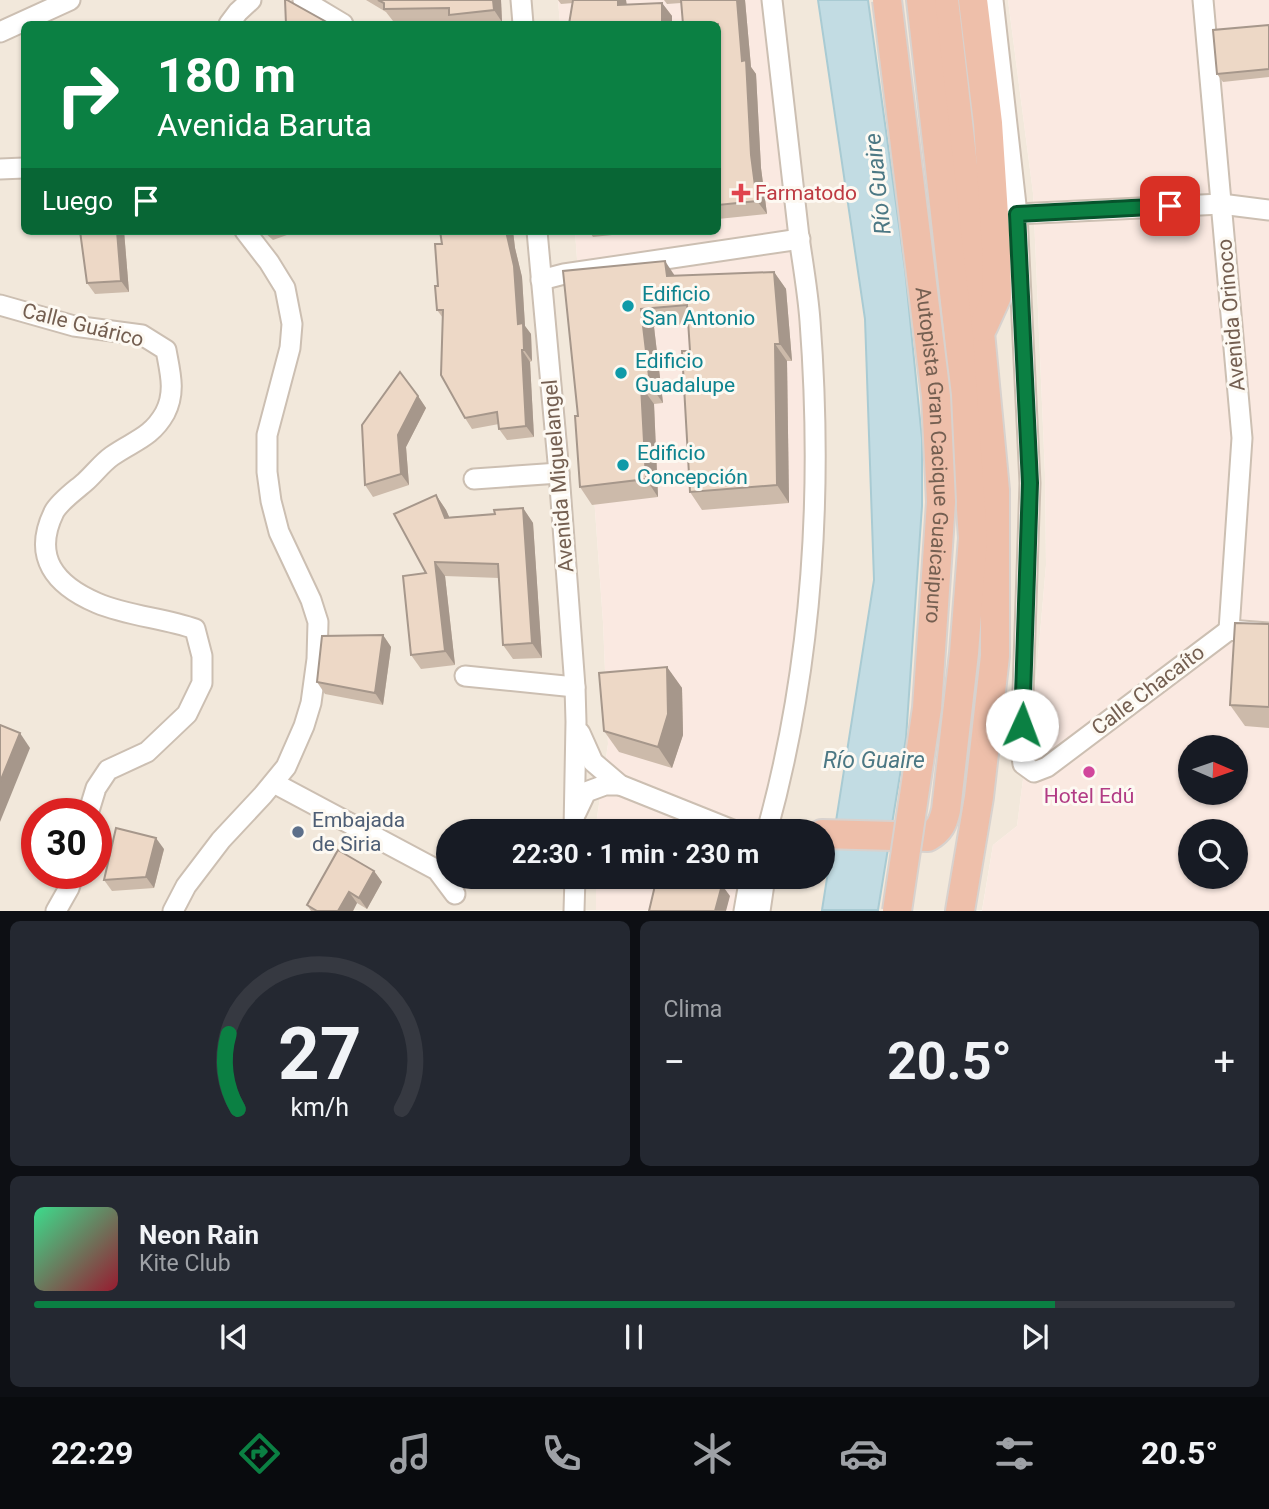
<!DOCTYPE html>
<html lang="es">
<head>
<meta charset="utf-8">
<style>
	:root { --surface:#171b24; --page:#242831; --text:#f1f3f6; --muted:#9ea1a6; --line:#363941; --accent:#0b8043 }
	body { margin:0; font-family:Roboto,sans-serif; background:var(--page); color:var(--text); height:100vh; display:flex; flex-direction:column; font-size:26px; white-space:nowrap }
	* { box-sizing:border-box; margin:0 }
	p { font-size:23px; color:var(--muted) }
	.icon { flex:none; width:38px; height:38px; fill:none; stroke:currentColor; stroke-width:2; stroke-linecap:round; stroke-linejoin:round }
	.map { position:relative; height:911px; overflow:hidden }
	.sheet { display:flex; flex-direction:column; gap:10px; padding:10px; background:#0d0f14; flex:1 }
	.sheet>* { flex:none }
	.guide { position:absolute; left:21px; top:21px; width:700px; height:214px; border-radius:10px; box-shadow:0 2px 5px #0004; background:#0b8043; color:#fff; overflow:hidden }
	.needle { width:46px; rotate:92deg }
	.tools { position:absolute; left:1178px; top:735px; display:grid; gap:14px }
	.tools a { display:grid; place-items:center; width:70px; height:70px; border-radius:50%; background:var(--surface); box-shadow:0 2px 5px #0004; font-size:35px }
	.speed { position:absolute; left:21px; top:798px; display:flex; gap:14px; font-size:35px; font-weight:700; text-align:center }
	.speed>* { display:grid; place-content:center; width:91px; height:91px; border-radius:50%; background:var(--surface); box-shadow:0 2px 5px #0004; line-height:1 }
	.speed .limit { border:10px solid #d22; background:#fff; color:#111 }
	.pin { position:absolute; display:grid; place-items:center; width:60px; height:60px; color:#fff; margin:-30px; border-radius:14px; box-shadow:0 4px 10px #0006 }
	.me { position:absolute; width:77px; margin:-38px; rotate:2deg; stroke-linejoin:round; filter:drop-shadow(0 0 5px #0008) }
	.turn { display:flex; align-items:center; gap:24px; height:147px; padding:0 21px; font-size:32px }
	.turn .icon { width:91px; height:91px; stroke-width:2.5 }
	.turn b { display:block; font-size:49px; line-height:60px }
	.then { display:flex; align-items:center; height:66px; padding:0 21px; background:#0003; gap:14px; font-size:26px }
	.big { font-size:52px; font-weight:700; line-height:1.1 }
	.sheet .tile { flex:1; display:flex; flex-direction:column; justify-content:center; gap:10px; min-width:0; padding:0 24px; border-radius:10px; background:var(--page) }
	.sheet .dial { align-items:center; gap:0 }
	.dial svg { height:182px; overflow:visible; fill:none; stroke:var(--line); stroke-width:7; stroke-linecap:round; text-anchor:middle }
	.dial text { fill:var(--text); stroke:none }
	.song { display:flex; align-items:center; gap:21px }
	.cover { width:84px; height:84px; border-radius:10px; background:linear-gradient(135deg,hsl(150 70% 55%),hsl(350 70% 35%)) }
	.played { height:7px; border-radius:4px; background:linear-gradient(90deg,var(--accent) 85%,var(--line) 85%) }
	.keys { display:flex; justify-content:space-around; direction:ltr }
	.heat { display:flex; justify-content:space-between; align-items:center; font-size:38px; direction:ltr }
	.sheet .tiles { flex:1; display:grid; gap:10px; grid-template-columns:1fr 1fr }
	.tile:last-child { grid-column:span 2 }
	.trip { position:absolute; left:436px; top:819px; width:399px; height:70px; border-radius:35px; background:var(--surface); box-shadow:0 2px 5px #0004; font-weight:700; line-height:70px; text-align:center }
	.tabs { display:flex; height:112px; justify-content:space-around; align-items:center; background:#090b0e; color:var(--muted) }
	.tabs .icon { width:49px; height:49px }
	.tabs .selected { color:var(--accent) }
	.tabs b { font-size:32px; color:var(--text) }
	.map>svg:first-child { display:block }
	.residential { fill:#f2e8db; fill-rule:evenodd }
	.commercial { fill:#fae9e1; fill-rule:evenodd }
	.water { fill:#c2dce3; stroke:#a9cbd3; stroke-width:2 }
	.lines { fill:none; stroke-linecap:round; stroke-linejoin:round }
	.minor-casing { stroke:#ccbfb2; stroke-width:23 }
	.highway-casing { stroke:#d8d2ce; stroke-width:32 }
	.minor { stroke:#fff; stroke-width:19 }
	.highway { stroke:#eebfaa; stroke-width:28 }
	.highway-bridge-casing { stroke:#d8d2ce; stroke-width:32; stroke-linecap:butt }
	.highway-bridge { stroke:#eebfaa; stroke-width:28 }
	.wall { fill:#ccbaaa }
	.shaded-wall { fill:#a6978b }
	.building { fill:#edd8c6; stroke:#a6978b; stroke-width:2 }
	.route-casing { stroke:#07532c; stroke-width:18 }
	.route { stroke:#0b8043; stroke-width:12 }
	.health-dot { fill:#e0444e; stroke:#fdf9f2; stroke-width:2.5 }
	.culture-dot { fill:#0f9aa8; stroke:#fdf9f2; stroke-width:2.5 }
	.hotel-dot { fill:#d1479c; stroke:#fdf9f2; stroke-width:2.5 }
	.service-dot { fill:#5c6f8a; stroke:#fdf9f2; stroke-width:2.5 }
	.labels { text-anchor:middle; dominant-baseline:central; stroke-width:6; stroke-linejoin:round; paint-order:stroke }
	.health-label { font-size:21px; fill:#be3a42; stroke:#fdf9f2; text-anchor:start }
	.culture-label { font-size:21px; fill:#0d838f; stroke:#fdf9f2; text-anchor:start }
	.street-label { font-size:21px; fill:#745f51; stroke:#fdf9f2 }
	.hotel-label { font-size:21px; fill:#b23c85; stroke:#fdf9f2 }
	.service-label { font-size:21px; fill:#4e5e75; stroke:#fdf9f2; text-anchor:start }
	.water-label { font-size:23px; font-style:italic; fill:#4c7884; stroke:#fdf9f2 }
</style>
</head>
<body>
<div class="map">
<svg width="1269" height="911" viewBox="0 0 1269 911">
	<rect width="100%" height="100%" fill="#fbf6ec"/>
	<g class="residential">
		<path d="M0,0h558l2,24h-536v207h551l28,391 5,122 -13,87h-147v46h148v33l-596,1zM37,814h59v59h-59z"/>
		<path d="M771,0h237l25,193 12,281 1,91 -10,114 -19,147 -24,19 -11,65 -236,1 8,-34h68v-46h-57z"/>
	</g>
	<g class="commercial">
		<path d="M558,0h213l40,313 -5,307 -41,211h-170l13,-87 -5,-122 -28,-391h143v-207h-158z"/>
		<path d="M1008,0h261v910l-287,1 11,-66 24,-19 19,-147 10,-114 -1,-91 -12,-281zM1190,747h46v46h-46zM1190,831h46v46h-46z"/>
		<path d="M596,877h158l-8,34 -150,-1z"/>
	</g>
	<path class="water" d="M818,0h50l37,269 17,170v67l-16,232 -28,172h-56l52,-330 -9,-261z"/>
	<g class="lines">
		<defs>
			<g id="minor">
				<path d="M303,0l40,24"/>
				<path d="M521,0l2,24"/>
				<path d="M993,0l24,214 13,269 -9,268 2,13 11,8 13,-5 182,-137 40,3"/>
				<path d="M1203,0l39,438 -13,192"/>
				<path d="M229,24l9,-12 13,-12"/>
				<path d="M0,32l70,-32"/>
				<path d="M0,169l24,-1"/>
				<path d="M1017,214l204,-10 48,6"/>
				<path d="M537,231l22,242 16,214 1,35 -2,109"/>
				<path d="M541,280l23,-6 236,-35"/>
				<path d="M0,305l74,21 68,9 24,15c4,22 10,42 -1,63 -14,25 -32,28 -53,43 -10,7 -18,18 -27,26 -9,8 -25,19 -31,30 -22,45 1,73 43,91 31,13 66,15 98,26l7,27v27l-15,31 -40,38 -39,18 -12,18 -8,26"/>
				<path d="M474,479l85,-6"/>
				<path d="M465,676l110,11"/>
				<path d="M580,733l13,29 27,23 115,46"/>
				<path d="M274,783l163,87 18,24"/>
				<path d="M576,813l10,-21 19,-7h15"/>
				<path d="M767,831c46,-166 56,-338 43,-510 -2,-28 -7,-56 -11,-84 -9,-79 -18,-158 -27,-237"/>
				<path d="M56,911l13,-23 5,-15"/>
				<path d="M173,911l13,-25 35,-46 42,-45 23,-28 18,-41 7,-23 6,-44 1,-37 -7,-22 -32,-68 -8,-31 -4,-29v-37l23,-87 2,-24 -7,-36 -16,-26 -24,-31"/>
				<path d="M574,911l1,-34"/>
				<path d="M744,911l6,-34"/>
				<path d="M760,911l5,-34"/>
			</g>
			<g id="highway">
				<path d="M944,0l26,227 25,263v166l-16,141 -19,114"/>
				<path d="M973,0l15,123 8,123 1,50 -14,31"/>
				<path d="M822,834l106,3c12,-7 15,-14 18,-27l18,-157 9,-115 -14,-201 -38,-337"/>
			</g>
		</defs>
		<use href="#minor" class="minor-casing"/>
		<use href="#highway" class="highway-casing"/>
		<use href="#minor" class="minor"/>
		<use href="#highway" class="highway"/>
		<defs>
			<g id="highway-bridge">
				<path id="s1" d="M887,0l49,396 5,106 -14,206 -30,203"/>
			</g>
		</defs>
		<use href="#highway-bridge" class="highway-bridge-casing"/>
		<use href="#highway-bridge" class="highway-bridge"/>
	</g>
	<g class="wall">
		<path d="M366,0h135l1,22 -18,2h-29l-2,-3h-60l-7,-9z"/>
		<path d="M558,0h68l1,5 35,-2 10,13 -99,-13 -12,1z"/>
		<path d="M664,0h81l6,67 5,7 5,94 6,46 -49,5v-195l-37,-21 -14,1z"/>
		<path d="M1269,25v52l-46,5 -6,-8z"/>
		<path d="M124,231l5,61 -34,2 -8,-11z"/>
		<path d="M263,231h35l-25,9z"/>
		<path d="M440,231h73l2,17 7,29 3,49 6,8 1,27 -2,1 4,75 -27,3 -8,-11v-5l-27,5 -7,-11 -22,-100 -6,-8 5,-66z"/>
		<path d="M589,231h61l-57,6z"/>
		<path d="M563,271l113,5 98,-4 12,17 6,72h-5l2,142 -87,7 -12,-18v-141l-2,-27 -34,3 9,76 -9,1 4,93 -66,8 -12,-18 -2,-71z"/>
		<path d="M418,396l8,12 -20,39 3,38 -36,12 -8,-12z"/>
		<path d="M436,495l10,15 3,7 46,-3 28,-6 10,15 9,135 -29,1 -10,-14 -4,-67 -54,-2 10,89 -34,4 -10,-14 15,-82z"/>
		<path d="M1269,624v104l-24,-2 -15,-21z"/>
		<path d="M383,635l8,12 -8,58 -58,-11 -8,-12z"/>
		<path d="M667,667l15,21 1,47 -11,33 -53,-16 -15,-21z"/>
		<path d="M164,849l-10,39 -42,3 -8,-11z"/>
		<path d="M374,871l8,11 -15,27 -10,-6 -4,8h-42l-4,-6z"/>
	</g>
	<g class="shaded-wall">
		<path d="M493,0h8l1,22 -8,-12z"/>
		<path d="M618,0h8l2,19 -10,-14z"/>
		<path d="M737,0h8l6,67 5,7 5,94 6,46 -10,-13 -6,-46z"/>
		<path d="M662,3l10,13v8h-10z"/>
		<path d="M117,231h7l5,61 -8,-11z"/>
		<path d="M506,231h7l2,17 7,29 3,49 6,8 1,27 -8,-11 -6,-26z"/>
		<path d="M665,261l12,18 -10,-3z"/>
		<path d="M774,272l12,17 6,72 -12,-17z"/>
		<path d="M641,309l13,18 9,76 -13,-18z"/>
		<path d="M775,344l12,17 2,142 -12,-18z"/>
		<path d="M522,350l8,12 4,75 -8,-11z"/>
		<path d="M641,386l13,18 4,93 -12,-18z"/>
		<path d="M418,396l8,12 -20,39 3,38 -8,-11 -3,-39z"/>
		<path d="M436,495l10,15 10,22 -11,-14z"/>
		<path d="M523,508l10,15 9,135 -10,-15z"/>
		<path d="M435,562l10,14 10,89 -10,-14z"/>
		<path d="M383,635l8,12 -8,58 -8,-12z"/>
		<path d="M667,667l15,21 1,47 -11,33 -14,-21z"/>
		<path d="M20,733l10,15 -30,74v-40z"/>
		<path d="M156,838l8,11 -10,39 -8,-11z"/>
		<path d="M374,871l8,11 -15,27 -8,-11z"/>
		<path d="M722,885l8,11 -4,15h-11z"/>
		<path d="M349,892l8,11 -4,8h-15z"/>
	</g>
	<g class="building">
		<path d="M285,0h2l43,24h-44z"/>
		<path d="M378,0h115l1,10 -45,5v-7l-65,1v-6z"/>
		<path d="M573,0h45v5l44,-2v21h-93z"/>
		<path d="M681,0h56l5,61 4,-1 5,95 6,46 -39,4v-181h-35z"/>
		<path d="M1269,25v44l-52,5 -4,-44z"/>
		<path d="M80,231h37l4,50 -34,2z"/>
		<path d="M440,231h66l8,35 4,58 5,-1 1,27h-2l4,76 -27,3 -2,-17 -32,6 -24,-43 2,-65h-6l-2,-24h3l-3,-42h7z"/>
		<path d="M665,261l2,15 107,-4 6,72h-5l2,141 -87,7 -8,-141h8l-3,-46 -46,4 9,76 -9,1 5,93 -66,8 -5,-71h3l-15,-145z"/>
		<path d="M400,372l18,24 -20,39 3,39 -36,11 -3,-60z"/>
		<path d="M436,495l9,23 50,-4 -1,-4 29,-2 9,135 -29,2 -5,-81 -63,-2 10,89 -34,4 -8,-79 23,-3 -32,-59z"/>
		<path d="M1235,623l34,1v83l-39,-2z"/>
		<path d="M383,635l-8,58 -58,-11 5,-46z"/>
		<path d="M667,667l1,47 -10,33 -54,-16 -5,-58z"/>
		<path d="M0,725l20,8 -20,49z"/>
		<path d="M116,828l40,10 -10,39 -42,3z"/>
		<path d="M338,850l36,21 -15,27 -10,-6 -11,19h-21l-10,-6z"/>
		<path d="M657,877h33l32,8 -7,26h-66z"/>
	</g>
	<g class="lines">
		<defs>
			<path id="route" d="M1022,725l8,-242 -13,-269 153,-8"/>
		</defs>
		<use href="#route" class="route-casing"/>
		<use href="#route" class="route"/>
	</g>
	<path class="health-dot" d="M737.5 182.5h7v7h7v7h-7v7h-7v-7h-7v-7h7z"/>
	<g class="culture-dot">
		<circle cx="628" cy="306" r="7"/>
		<circle cx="621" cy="373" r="7"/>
		<circle cx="623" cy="465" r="7"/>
	</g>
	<circle class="hotel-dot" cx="1089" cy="772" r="7"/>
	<circle class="service-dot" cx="298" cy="832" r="7"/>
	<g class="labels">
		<g class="health-label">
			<text x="755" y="193">Farmatodo</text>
		</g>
		<g class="culture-label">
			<text x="642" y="294">Edificio<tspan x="642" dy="24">San Antonio</tspan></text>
			<text x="635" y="361">Edificio<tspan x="635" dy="24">Guadalupe</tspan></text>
			<text x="637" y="453">Edificio<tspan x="637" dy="24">Concepción</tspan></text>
		</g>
		<g class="street-label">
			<text transform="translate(1231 315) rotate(-95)">Avenida Orinoco</text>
			<text transform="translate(83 325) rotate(14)">Calle Guárico</text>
			<text stroke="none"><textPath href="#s1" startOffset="458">Autopista Gran Cacique Guaicaipuro</textPath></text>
			<text transform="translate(558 476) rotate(-95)">Avenida Miguelangel</text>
			<text transform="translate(1148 690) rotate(-37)">Calle Chacaíto</text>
		</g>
		<g class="hotel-label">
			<text x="1089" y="796">Hotel Edú</text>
		</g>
		<g class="service-label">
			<text x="312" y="820">Embajada<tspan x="312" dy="24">de Siria</tspan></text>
		</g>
		<g class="water-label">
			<text transform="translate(878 184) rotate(-96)">Río Guaire</text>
			<text x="874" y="760">Río Guaire</text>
		</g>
	</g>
</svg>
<div class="tools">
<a><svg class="needle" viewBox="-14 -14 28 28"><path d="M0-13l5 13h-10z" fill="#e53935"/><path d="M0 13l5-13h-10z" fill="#9ea1a6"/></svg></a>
<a><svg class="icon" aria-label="search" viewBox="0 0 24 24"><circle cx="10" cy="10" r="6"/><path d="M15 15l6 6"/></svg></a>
</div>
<div class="speed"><div class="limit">30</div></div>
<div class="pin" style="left:1170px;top:206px;background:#d93025"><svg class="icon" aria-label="arrive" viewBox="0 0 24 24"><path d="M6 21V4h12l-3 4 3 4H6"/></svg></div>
<svg class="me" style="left:1022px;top:725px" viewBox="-20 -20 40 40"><circle r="19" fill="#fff"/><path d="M0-13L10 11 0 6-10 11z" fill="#0b8043"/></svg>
<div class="trip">22:30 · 1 min · 230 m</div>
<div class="guide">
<div class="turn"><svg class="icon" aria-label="right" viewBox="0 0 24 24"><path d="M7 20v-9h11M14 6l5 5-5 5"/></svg><div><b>180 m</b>Avenida Baruta</div></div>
<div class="then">Luego<svg class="icon" aria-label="arrive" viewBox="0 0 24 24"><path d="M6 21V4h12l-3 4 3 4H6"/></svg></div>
</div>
</div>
<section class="sheet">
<div class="tiles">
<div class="tile dial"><svg viewBox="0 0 100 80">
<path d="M14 69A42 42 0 1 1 86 69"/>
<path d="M14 69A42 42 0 0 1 10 36" stroke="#0b8043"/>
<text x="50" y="56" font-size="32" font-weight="700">27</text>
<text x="50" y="72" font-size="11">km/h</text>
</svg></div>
<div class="tile"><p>Clima</p>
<div class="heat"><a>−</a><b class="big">20.5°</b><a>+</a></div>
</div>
<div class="tile">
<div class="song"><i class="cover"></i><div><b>Neon Rain</b><p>Kite Club</p></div></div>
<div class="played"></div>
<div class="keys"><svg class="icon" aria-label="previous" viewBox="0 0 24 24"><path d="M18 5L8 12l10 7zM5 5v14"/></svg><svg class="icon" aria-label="pause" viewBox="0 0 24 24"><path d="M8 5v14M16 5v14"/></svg><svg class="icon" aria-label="next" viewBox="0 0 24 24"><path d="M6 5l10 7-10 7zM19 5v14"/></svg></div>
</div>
</div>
</section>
<nav class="tabs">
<b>22:29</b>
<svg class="icon selected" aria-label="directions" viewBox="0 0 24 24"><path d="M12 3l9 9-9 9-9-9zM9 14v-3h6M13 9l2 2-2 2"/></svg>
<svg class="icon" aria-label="music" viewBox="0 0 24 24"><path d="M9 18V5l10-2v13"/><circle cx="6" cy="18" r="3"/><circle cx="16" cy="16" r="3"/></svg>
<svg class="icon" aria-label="phone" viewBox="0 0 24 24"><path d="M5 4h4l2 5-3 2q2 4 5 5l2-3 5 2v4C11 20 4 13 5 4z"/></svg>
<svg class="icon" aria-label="climate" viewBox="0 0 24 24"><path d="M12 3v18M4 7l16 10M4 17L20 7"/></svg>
<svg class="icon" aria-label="car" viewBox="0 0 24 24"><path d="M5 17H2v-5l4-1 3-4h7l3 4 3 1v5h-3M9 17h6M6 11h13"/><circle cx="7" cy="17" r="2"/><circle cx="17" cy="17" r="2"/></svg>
<svg class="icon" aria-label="filters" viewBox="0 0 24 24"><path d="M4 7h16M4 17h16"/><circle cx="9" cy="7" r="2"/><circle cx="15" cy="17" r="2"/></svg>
<b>20.5°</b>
</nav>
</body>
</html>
